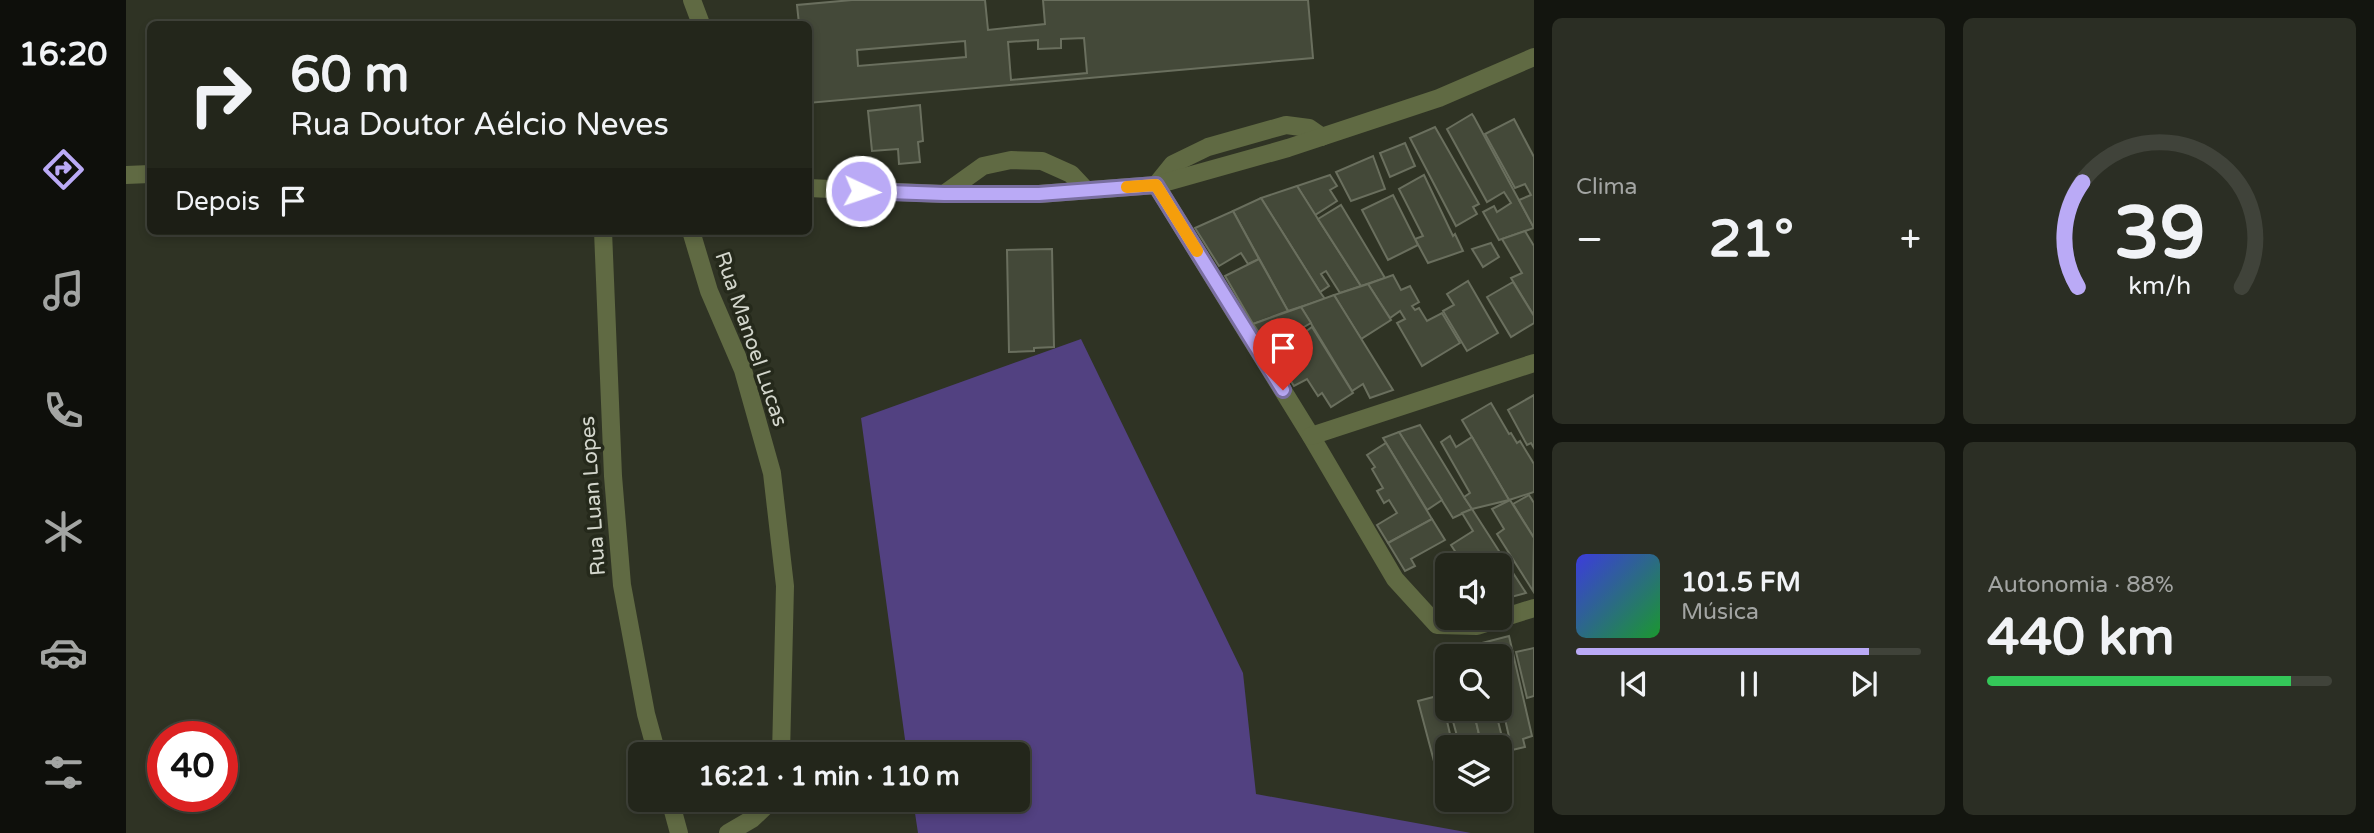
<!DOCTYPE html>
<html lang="pt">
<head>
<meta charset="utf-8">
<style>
	:root { --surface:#23261b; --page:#2b2e24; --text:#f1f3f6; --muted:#a3a5a3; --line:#40433a; --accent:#baaaf6 }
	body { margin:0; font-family:"Varela Round",sans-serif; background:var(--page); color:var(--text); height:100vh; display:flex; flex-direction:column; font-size:26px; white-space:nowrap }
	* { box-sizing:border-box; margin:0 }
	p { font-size:23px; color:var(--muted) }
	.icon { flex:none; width:38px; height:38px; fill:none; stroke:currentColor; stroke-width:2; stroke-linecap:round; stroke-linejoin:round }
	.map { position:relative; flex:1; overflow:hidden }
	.sheet { display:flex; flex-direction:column; gap:18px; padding:18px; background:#13150f; width:840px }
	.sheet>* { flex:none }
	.banner { position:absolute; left:21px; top:21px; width:665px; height:214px; border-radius:10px; box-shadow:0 4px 10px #0003,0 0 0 2px var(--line); background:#23261b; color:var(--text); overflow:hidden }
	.tools { position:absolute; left:1309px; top:553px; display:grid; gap:14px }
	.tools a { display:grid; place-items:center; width:77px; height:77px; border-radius:10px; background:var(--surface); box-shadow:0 4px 10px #0003,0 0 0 2px var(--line); font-size:35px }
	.speed { position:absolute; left:21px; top:721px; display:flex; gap:14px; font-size:35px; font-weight:700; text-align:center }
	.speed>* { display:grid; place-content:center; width:91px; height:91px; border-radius:50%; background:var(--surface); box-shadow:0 4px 10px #0003,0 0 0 2px var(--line); line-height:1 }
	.speed .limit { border:10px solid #d22; background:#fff; color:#111 }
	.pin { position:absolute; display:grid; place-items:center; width:60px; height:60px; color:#fff; margin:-72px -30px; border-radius:50% 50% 50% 0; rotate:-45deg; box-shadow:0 0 7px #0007 }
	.pin .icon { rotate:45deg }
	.me { position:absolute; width:77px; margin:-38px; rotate:93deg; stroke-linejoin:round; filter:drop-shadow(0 0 5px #0008) }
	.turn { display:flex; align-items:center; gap:24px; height:147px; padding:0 28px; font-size:32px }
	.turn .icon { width:91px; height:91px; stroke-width:2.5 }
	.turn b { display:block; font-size:49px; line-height:60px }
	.then { display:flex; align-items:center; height:66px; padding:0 28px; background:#0003; gap:14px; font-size:26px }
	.big { font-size:52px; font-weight:700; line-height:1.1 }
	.sheet .card { flex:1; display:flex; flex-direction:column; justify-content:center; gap:10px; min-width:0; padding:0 24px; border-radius:10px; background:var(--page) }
	.sheet .dial { align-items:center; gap:0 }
	.dial svg { height:182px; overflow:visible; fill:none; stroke:var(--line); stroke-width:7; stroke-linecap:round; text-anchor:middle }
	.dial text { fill:var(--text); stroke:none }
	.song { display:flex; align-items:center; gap:21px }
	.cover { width:84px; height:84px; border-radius:10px; background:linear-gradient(135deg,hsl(240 70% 55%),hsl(130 70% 35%)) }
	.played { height:7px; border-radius:4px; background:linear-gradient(90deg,var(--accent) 85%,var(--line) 85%) }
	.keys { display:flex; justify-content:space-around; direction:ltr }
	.heat { display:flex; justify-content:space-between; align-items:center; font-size:38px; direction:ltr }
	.charge { height:10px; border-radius:5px; background:linear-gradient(90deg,#34c759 88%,var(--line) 0) }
	.sheet .tiles { flex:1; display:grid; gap:18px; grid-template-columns:repeat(2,1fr) }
	.trip { position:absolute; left:502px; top:742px; width:402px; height:70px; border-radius:10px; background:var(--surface); box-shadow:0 4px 10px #0003,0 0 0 2px var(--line); font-weight:700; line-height:70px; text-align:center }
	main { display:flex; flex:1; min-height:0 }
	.dock { display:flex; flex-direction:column; width:126px; justify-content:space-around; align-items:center; background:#0e0f0b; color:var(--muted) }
	.dock .icon { width:49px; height:49px }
	.dock .on { color:var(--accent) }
	.dock b { font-size:32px; color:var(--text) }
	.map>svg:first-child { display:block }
	.green { fill:#524181 }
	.building { fill:#444939; stroke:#6a6f5e; stroke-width:2; fill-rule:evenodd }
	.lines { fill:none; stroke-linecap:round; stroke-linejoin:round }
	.minor { stroke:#606a43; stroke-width:18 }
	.route-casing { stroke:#796ea0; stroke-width:18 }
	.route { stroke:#baaaf6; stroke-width:12 }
	.slow { stroke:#f59e0b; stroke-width:12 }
	.labels { text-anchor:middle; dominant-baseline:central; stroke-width:7; stroke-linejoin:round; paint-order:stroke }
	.street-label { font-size:21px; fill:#d3d6cc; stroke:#25291b }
</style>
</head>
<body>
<main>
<nav class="dock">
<b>16:20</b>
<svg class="icon on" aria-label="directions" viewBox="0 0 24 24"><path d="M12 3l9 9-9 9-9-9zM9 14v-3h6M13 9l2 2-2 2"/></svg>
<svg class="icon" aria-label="music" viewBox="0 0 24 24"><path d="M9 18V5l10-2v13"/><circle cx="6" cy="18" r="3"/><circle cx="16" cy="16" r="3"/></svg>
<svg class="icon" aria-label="phone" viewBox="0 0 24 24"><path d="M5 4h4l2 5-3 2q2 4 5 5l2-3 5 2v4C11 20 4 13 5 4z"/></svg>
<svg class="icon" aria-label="climate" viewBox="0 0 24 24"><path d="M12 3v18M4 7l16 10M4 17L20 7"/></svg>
<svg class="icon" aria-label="car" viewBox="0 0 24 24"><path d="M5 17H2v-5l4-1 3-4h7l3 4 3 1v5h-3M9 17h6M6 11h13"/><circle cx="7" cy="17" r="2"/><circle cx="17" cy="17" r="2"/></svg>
<svg class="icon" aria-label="filters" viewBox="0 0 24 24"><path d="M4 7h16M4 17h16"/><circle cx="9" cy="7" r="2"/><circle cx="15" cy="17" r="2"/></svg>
</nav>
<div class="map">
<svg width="1408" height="833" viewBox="0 0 1408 833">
	<rect width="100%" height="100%" fill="#2f3324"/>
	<path class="green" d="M955,339l162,334 13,121 215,39h-553l-5,-33h105v-46h-111l-46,-336z"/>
	<g class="building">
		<path d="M726,0h133l3,30 57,-6 -2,-24h265l5,58 -505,45v-79h-9l-2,-19zM958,38l3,35 -76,7 -3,-38 30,-2v9l23,-1v-9zM839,41l1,16 -108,9 -1,-16z"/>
		<path d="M794,105l3,36 -5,1 2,20 -21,2 -1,-15 -26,2 -4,-40z"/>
		<path d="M1346,114l2,3 60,111 -35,12 -16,-28 11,-6 3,6 14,-9 -7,-11 -17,10 -40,-73z"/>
		<path d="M1388,119l20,38v71l-15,-28 12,-5 -6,-11 -10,4 -30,-54z"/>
		<path d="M1309,127l44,77 -6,3 4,7 -21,12 -46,-88z"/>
		<path d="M1279,143l10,23 -25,11 -10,-24z"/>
		<path d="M1247,156l12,33 -34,12 -15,-29z"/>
		<path d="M1204,175l7,11 -7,4 7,11 -22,14 -18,-29z"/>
		<path d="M1298,175l29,61 2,-2 8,17 -35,12 -13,-24 8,-3 -24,-47z"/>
		<path d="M1171,186l21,33 43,67 -21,7 -14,-22 -5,3 8,12 -9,6 -59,-94z"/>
		<path d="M1267,195l25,50 -30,15 -26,-50z"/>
		<path d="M1135,198l59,94 5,7 -37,12 -55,-100z"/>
		<path d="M1215,205l44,73 -24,8 -43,-67z"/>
		<path d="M1107,211l26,48 -11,5 -7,-11 -22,13 -24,-38z"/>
		<path d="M1399,231l9,15v70l-23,-38 11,-5 -20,-34z"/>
		<path d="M1365,243l8,14 -16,10 -11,-18z"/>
		<path d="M926,249l2,98 -20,1v3l-25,1 -2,-102z"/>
		<path d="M1133,259l29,52 -35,13 -28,-48z"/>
		<path d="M1267,275l8,15 9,-4 9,16 -7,4 3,4 4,-2 8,13 15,-8 18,30 -38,23 -25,-43 8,-4 -5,-8 -10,7 -22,-34z"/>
		<path d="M1342,281l30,52 -31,18 -24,-40 11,-6 -7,-11z"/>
		<path d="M1387,282l21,34v7l-23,14 -24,-40z"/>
		<path d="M1242,284l23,36 -30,19 -27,-44z"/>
		<path d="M1208,295l59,95 -23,8 -7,-14 -11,7 -51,-84z"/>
		<path d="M1175,307l10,16 -42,24 -16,-23z"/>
		<path d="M1186,327l41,66 -22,14 -9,-14 -4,3 -11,-17 -13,7 -20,-31z"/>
		<path d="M1408,395v53l-3,-5 -4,2 -19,-35z"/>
		<path d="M1365,403l18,31 2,-1 6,10 3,-2 14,23v28l-25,8 -47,-80z"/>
		<path d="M1294,425l44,72 8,12 -19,9 -54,-86z"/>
		<path d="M1273,432l43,68 -15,10 -44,-72z"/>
		<path d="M1324,436l6,11 16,-10 37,63 -37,9 -8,-12 6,-4 -29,-51z"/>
		<path d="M1260,443l46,76 -44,24 -11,-18 20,-12 -8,-13 -5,3 -7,-12 6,-3 -11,-19 3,-2 -8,-12z"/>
		<path d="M1403,495l5,8v35l-21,-34z"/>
		<path d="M1384,500l24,38 -1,53 -36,-57 7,-5 -12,-20z"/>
		<path d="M1346,509l54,84 -26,7v-35h-33l-1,-2 -2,2 -13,-20 22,-14 -11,-18z"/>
		<path d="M1306,519l13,21 -34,19 4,7 -10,5 -17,-28z"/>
		<path d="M1383,636l23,100 -9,3 2,8 -13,3 -12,-53v-41h-15l-3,-13z"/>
		<path d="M1408,648v48l-7,2 -11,-46z"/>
		<path d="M1332,650l2,6h-13v13l-4,1 -4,-15z"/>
		<path d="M1315,695l12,52h-6v35l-7,2 -22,-83z"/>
		<path d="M1347,709l9,38h-22l-9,-33z"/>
		<path d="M1347,709h22l14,56 -9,2v-20h-18z"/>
	</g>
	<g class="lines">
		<g class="minor">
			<path d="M566,0l9,24"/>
			<path d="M1196,137l-13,-9 -23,-3 -78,22 -35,17 -17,21 155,251 84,143 42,46 40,1 57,-18"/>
			<path d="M0,175l24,-1"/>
			<path d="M682,188l136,6h95l117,-9 132,-37 151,-50 95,-41"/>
			<path d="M818,194l39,-28 28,-6 31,1 29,13 15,16"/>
			<path d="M477,231l10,245 9,109 24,129 11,40"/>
			<path d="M565,231l18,60 34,79 29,103 13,113 -4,168"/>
			<path d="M1185,436l223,-73"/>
			<path d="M544,800l9,33"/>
			<path d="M602,833l24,-14 20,-19"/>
		</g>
	</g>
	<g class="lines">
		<defs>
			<path id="route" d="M735,191l83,3h95l117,-9 127,205"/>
		</defs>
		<use href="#route" class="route-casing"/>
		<use href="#route" class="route"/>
		<path class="slow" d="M1001,187l29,-2 41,66"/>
	</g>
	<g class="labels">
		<g class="street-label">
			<text transform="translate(625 339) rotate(71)">Rua Manoel Lucas</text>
			<text transform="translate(467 496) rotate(-94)">Rua Luan Lopes</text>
		</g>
	</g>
</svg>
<div class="tools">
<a><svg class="icon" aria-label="sound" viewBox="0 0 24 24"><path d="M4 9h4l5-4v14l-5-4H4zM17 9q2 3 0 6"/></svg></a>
<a><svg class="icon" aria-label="search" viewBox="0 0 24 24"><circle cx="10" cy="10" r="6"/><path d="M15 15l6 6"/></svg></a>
<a><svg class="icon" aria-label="layers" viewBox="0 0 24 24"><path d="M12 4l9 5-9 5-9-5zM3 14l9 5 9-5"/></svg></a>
</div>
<div class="speed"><div class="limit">40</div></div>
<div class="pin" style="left:1157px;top:390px;background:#d93025"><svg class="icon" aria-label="arrive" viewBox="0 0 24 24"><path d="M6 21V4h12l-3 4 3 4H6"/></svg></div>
<svg class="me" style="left:735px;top:191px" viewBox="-20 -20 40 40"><circle r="17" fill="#baaaf6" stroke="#fff" stroke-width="3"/><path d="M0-11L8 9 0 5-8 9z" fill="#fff"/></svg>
<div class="trip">16:21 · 1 min · 110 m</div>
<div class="banner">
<div class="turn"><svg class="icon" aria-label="right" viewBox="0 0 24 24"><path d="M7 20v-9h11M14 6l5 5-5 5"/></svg><div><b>60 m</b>Rua Doutor Aélcio Neves</div></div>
<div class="then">Depois<svg class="icon" aria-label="arrive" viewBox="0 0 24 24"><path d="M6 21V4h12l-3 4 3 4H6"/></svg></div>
</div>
</div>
<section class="sheet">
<div class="tiles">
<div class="card"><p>Clima</p>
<div class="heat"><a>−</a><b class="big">21°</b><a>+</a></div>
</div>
<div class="card dial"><svg viewBox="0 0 100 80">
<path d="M14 69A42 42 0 1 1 86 69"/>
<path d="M14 69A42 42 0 0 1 16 23" stroke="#baaaf6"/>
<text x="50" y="56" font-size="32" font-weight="700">39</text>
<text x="50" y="72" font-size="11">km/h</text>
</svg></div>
<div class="card">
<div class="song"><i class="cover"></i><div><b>101.5 FM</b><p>Música</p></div></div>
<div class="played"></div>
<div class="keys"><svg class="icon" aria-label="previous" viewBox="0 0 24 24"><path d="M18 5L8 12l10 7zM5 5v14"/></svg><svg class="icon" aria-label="pause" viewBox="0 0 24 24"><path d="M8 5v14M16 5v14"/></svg><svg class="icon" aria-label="next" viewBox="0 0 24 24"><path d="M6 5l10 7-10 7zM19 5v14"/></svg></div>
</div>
<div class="card"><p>Autonomia · 88%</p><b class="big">440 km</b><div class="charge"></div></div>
</div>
</section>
</main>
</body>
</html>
